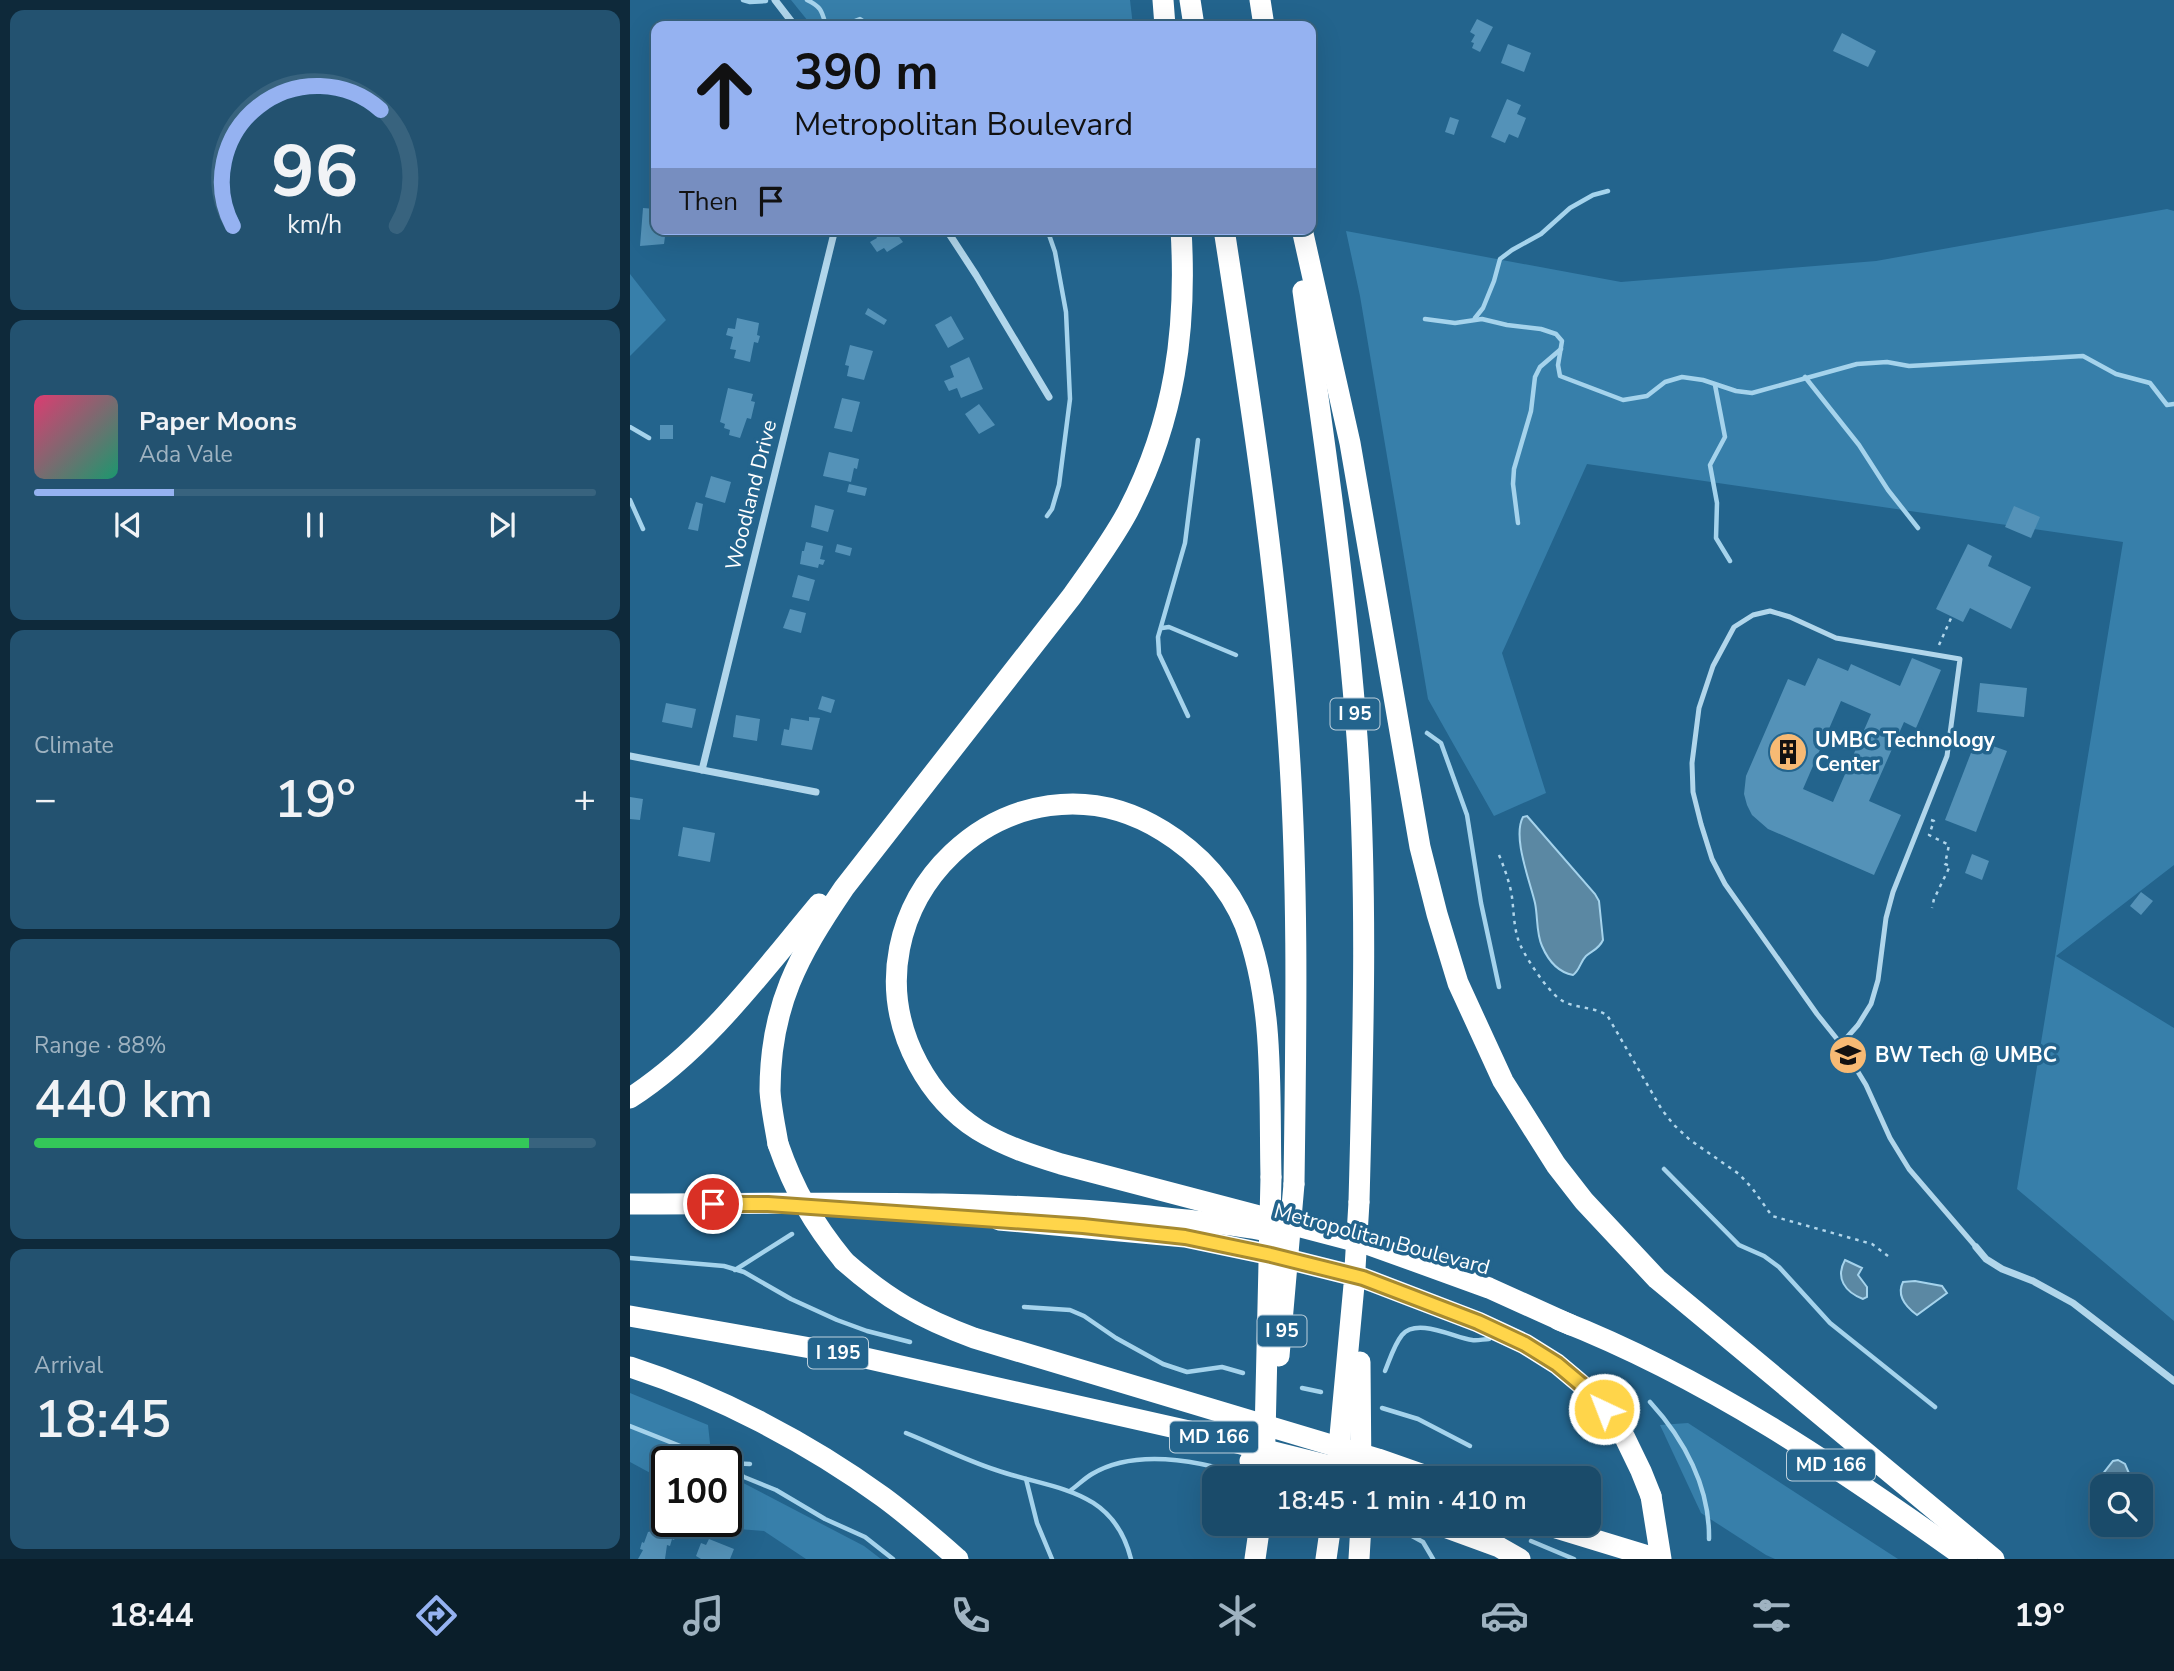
<!DOCTYPE html>
<html lang="en">
<head>
<meta charset="utf-8">
<style>
	:root { --surface:#1a4b6a; --page:#235270; --text:#f1f3f6; --muted:#9fb3c1; --line:#38637e; --accent:#95b2f1 }
	body { margin:0; font-family:"Nunito Sans",sans-serif; background:var(--page); color:var(--text); height:100vh; display:flex; flex-direction:column; font-size:26px; white-space:nowrap }
	* { box-sizing:border-box; margin:0 }
	p { font-size:23px; color:var(--muted) }
	.icon { flex:none; width:38px; height:38px; fill:none; stroke:currentColor; stroke-width:2; stroke-linecap:round; stroke-linejoin:round }
	.map { position:relative; flex:1; overflow:hidden }
	.drawer { display:flex; flex-direction:column; gap:10px; padding:10px; background:#0e293a; width:630px }
	.drawer>* { flex:none }
	.top-card { position:absolute; left:21px; top:21px; width:665px; height:214px; border-radius:14px; box-shadow:0 7px 28px #0002,0 0 0 2px var(--line); background:#95b2f1; color:#111; overflow:hidden }
	.fabs { position:absolute; left:1460px; top:1474px; display:grid; gap:14px }
	.fabs a { display:grid; place-items:center; width:63px; height:63px; border-radius:14px; background:var(--surface); box-shadow:0 7px 28px #0002,0 0 0 2px var(--line); font-size:35px }
	.speed { position:absolute; left:21px; top:1446px; display:flex; gap:14px; font-size:35px; font-weight:700; text-align:center }
	.speed>* { display:grid; place-content:center; width:91px; height:91px; border-radius:50%; background:var(--surface); box-shadow:0 7px 28px #0002,0 0 0 2px var(--line); line-height:1 }
	.speed .limit { border:4px solid #111; border-radius:10px; background:#fff; color:#111 }
	.pin { position:absolute; display:grid; place-items:center; width:60px; height:60px; color:#fff; margin:-30px; border:4px solid #fff; border-radius:50%; box-shadow:0 2px 7px #0007 }
	.me { position:absolute; width:77px; margin:-38px; rotate:317deg; stroke-linejoin:round; filter:drop-shadow(0 0 5px #0008) }
	.turn { display:flex; align-items:center; gap:24px; height:147px; padding:0 28px; font-size:32px }
	.turn .icon { width:91px; height:91px; stroke-width:2.5 }
	.turn b { display:block; font-size:49px; line-height:60px }
	.then { display:flex; align-items:center; height:66px; padding:0 28px; background:#0003; gap:14px; font-size:26px }
	.big { font-size:52px; font-weight:600; line-height:1.1 }
	.drawer .card { flex:1; display:flex; flex-direction:column; justify-content:center; gap:10px; min-width:0; padding:0 24px; border-radius:14px; background:var(--page) }
	.drawer .dial { align-items:center; gap:0 }
	.dial svg { height:182px; overflow:visible; fill:none; stroke:var(--line); stroke-width:7; stroke-linecap:round; text-anchor:middle }
	.dial text { fill:var(--text); stroke:none }
	.song { display:flex; align-items:center; gap:21px }
	.cover { width:84px; height:84px; border-radius:10px; background:linear-gradient(135deg,hsl(340 70% 55%),hsl(160 70% 35%)) }
	.played { height:7px; border-radius:4px; background:linear-gradient(90deg,var(--accent) 25%,var(--line) 25%) }
	.keys { display:flex; justify-content:space-around; direction:ltr }
	.heat { display:flex; justify-content:space-between; align-items:center; font-size:38px; direction:ltr }
	.charge { height:10px; border-radius:5px; background:linear-gradient(90deg,#34c759 88%,var(--line) 0) }
	.trip { position:absolute; left:572px; top:1466px; width:399px; height:70px; border-radius:14px; background:var(--surface); box-shadow:0 7px 28px #0002,0 0 0 2px var(--line); font-weight:600; line-height:70px; text-align:center }
	.tabs { display:flex; height:112px; justify-content:space-around; align-items:center; background:#0a1e2a; color:var(--muted) }
	.tabs .icon { width:49px; height:49px }
	.tabs .selected { color:var(--accent) }
	.tabs b { font-size:32px; color:var(--text) }
	main { display:flex; flex:1; min-height:0 }
	.map>svg:first-child { display:block }
	.green { fill:#377faa }
	.water { fill:#5b88a3; stroke:#a5d3ec; stroke-width:2 }
	.lines { fill:none; stroke-linecap:round; stroke-linejoin:round }
	.stream { stroke:#a5d3ec; stroke-width:4.5 }
	.building { fill:#5492b8; fill-rule:evenodd }
	.path { stroke:#b1d6eb; stroke-width:2.5; stroke-dasharray:3.5 5; stroke-linecap:butt }
	.service { stroke:#b1d6eb; stroke-width:5 }
	.minor { stroke:#b1d6eb; stroke-width:7 }
	.motorway { stroke:#fff; stroke-width:21 }
	.motorway-bridge { stroke:#fff; stroke-width:21 }
	.route-casing { stroke:#a68a30; stroke-width:18 }
	.route { stroke:#ffd54a; stroke-width:12 }
	.labels { text-anchor:middle; dominant-baseline:central; stroke-width:7; stroke-linejoin:round; paint-order:stroke }
	.shield { fill:#23648d; stroke:#bdd0dd; stroke-width:2 }
	.shield-label { font-size:19px; font-weight:bold; fill:#fff }
	.street-label { font-size:21px; fill:#fff; stroke:#23648d }
	.poi-label { font-size:21px; font-weight:bold; fill:#fff; stroke:#23648d; text-anchor:start }
</style>
</head>
<body>
<main>
<section class="drawer">
<div class="card dial"><svg viewBox="0 0 100 80">
<path d="M14 69A42 42 0 1 1 86 69"/>
<path d="M14 69A42 42 0 0 1 79 18" stroke="#95b2f1"/>
<text x="50" y="56" font-size="32" font-weight="700">96</text>
<text x="50" y="72" font-size="11">km/h</text>
</svg></div>
<div class="card">
<div class="song"><i class="cover"></i><div><b>Paper Moons</b><p>Ada Vale</p></div></div>
<div class="played"></div>
<div class="keys"><svg class="icon" aria-label="previous" viewBox="0 0 24 24"><path d="M18 5L8 12l10 7zM5 5v14"/></svg><svg class="icon" aria-label="pause" viewBox="0 0 24 24"><path d="M8 5v14M16 5v14"/></svg><svg class="icon" aria-label="next" viewBox="0 0 24 24"><path d="M6 5l10 7-10 7zM19 5v14"/></svg></div>
</div>
<div class="card"><p>Climate</p>
<div class="heat"><a>−</a><b class="big">19°</b><a>+</a></div>
</div>
<div class="card"><p>Range · 88%</p><b class="big">440 km</b><div class="charge"></div></div>
<div class="card"><p>Arrival</p><b class="big">18:45</b></div>
</section>
<div class="map">
<svg width="1544" height="1559" viewBox="0 0 1544 1559">
	<rect width="100%" height="100%" fill="#23648d"/>
	<g class="green">
		<path d="M161,0h339l3,26h-321z"/>
		<path d="M1537,209l7,2v654l-118,91 118,72v293l-157,-132 106,-647 -536,-78 -85,189 44,140 -52,23 -66,-117 -68,-403 -14,-65 275,51 255,-21z"/>
		<path d="M0,274l36,46 -36,36z"/>
		<path d="M0,1393l78,32 4,36h-45v21l-37,-20z"/>
		<path d="M1058,1423l210,136h-123l-9,-4 -65,-42 -41,-88z"/>
		<path d="M96,1474l138,72 17,13h-75l-42,-28 -39,-3 -33,-7h34z"/>
	</g>
	<g class="water">
		<path d="M897,816l68,78 4,7 4,39c-4,9 -10,10 -17,16 -6,6 -6,14 -13,19 -16,-3 -25,-15 -31,-29 -6,-13 -4,-29 -7,-43 -5,-22 -23,-66 -12,-86z"/>
		<path d="M1215,1260l17,8 -4,7 9,12v10l-4,2c-18,-7 -28,-21 -18,-39z"/>
		<path d="M1285,1281l27,5 5,7 -30,22c-11,-8 -21,-19 -14,-33z"/>
		<path d="M1488,1460l7,4 6,14 -4,8h-25v17l-7,-7 -1,-11 19,-24z"/>
	</g>
	<g class="lines">
		<g class="stream">
			<path d="M113,0l7,2 16,-1"/>
			<path d="M177,0c15,7 15,12 19,26"/>
			<path d="M212,26l18,-7 3,2 1,5"/>
			<path d="M417,229l8,23 11,60 4,87 -11,86 -7,24 -5,7"/>
			<path d="M845,318l8,-10 11,-27 6,-22 12,-9 29,-16 29,-26 23,-13 15,-4"/>
			<path d="M795,319l30,4 27,-4 25,6 34,4 15,5 6,7 -4,24 2,11 63,24 24,-4 18,-14 17,-5 21,3 33,11 16,2 105,-29 30,-2 22,4 18,-1 156,-9 33,18 34,9 17,22 7,-1"/>
			<path d="M1175,377l54,68 29,45 30,38"/>
			<path d="M1085,385l10,52 -15,28 7,38 -1,35 14,23"/>
			<path d="M0,427l19,11"/>
			<path d="M0,500l13,29"/>
			<path d="M888,523l-5,-39 1,-15 17,-58 4,-34 5,-10 21,-18"/>
			<path d="M532,628l7,-1 67,28"/>
			<path d="M558,716l-29,-62 -1,-17 27,-94 13,-103"/>
			<path d="M797,733l14,10 26,72 14,88 18,84"/>
			<path d="M1034,1169l75,76 25,11 15,11 51,56 105,84"/>
			<path d="M0,1258l94,8 20,6 47,27 46,21 30,11 43,11"/>
			<path d="M105,1270l57,-36"/>
			<path d="M394,1307l46,3 14,6 32,22 47,26 24,8 35,-5 21,6"/>
			<path d="M755,1371c5,-12 9,-26 17,-36 15,-18 53,3 70,5 5,1 12,-1 17,-1"/>
			<path d="M672,1388l19,4"/>
			<path d="M1020,1402c34,37 60,85 59,137"/>
			<path d="M752,1408l36,11 52,27"/>
			<path d="M0,1426l88,35"/>
			<path d="M276,1433c30,12 59,27 90,37 58,20 117,17 135,89"/>
			<path d="M96,1463l24,1"/>
			<path d="M96,1467l18,10 32,13 49,29 40,18 28,22"/>
			<path d="M396,1479l11,44 15,36"/>
			<path d="M441,1490c7,-5 14,-12 21,-16 47,-28 117,-11 164,5"/>
			<path d="M760,1524l33,18 10,17"/>
			<path d="M901,1541l43,18"/>
		</g>
	</g>
	<g class="building">
		<path d="M847,19l16,8 -13,25 -8,-4 2,-5 -3,-1 4,-7 -5,-3z"/>
		<path d="M1212,33l34,18 -8,16 -35,-16z"/>
		<path d="M878,44l23,9 -7,19 -23,-9z"/>
		<path d="M877,99l14,6 -4,9 9,4 -8,20 -9,-4 -4,9 -14,-6z"/>
		<path d="M820,117l9,3 -5,15 -9,-3z"/>
		<path d="M13,208l13,1v20h10l-2,15 -24,2z"/>
		<path d="M242,229h29l1,2 -5,3 6,8 -16,10 -3,-4 -7,4 -7,-10 7,-4z"/>
		<path d="M238,308l19,12 -3,5 -19,-11z"/>
		<path d="M321,316l13,23 -16,9 -13,-23z"/>
		<path d="M107,318l22,5 -2,12 3,1 -2,7 -4,-1 -4,20 -16,-4 2,-8 -6,-1 3,-12 -7,-2 2,-7 7,1z"/>
		<path d="M220,345l23,6 -9,29 -17,-4 2,-10 -4,-1z"/>
		<path d="M339,357l14,32 -22,9 -4,-10 -8,3 -5,-10 10,-4 -4,-11z"/>
		<path d="M98,388l25,6 -2,7 4,1 -4,17 -4,-1 -7,20 -11,-3 1,-5 -6,-2 1,-4 -5,-2z"/>
		<path d="M212,398l18,4 -8,30 -18,-4z"/>
		<path d="M349,404l16,21 -16,9 -14,-20z"/>
		<rect x="30" y="425" width="13" height="14"/>
		<path d="M199,452l30,7 -2,10 -3,-1 -3,14 -28,-6z"/>
		<path d="M81,476l20,6 -6,21 -20,-6z"/>
		<path d="M219,484l18,4 -2,8 -18,-4z"/>
		<path d="M66,502l7,2 -5,27 -10,-2z"/>
		<path d="M185,505l19,5 -6,22 -17,-5z"/>
		<path d="M1384,506l26,11 -9,21 -26,-11z"/>
		<path d="M176,542l17,4 -3,13 5,1 -2,5 -4,-1 -1,4 -18,-4 2,-13h2z"/>
		<path d="M207,544l15,4 -2,8 -15,-4z"/>
		<path d="M1338,544l24,12 -4,10 43,21 -20,42 -41,-21 -7,14 -27,-13z"/>
		<path d="M168,575l17,5 -6,21 -17,-4z"/>
		<path d="M160,609l16,4 -5,20 -18,-5z"/>
		<path d="M1188,658l30,13 3,-7 49,22 12,-28 29,12 -25,58 -12,-6 -35,79 32,14 -27,60 -106,-46 -16,-14 -5,-10 -3,-11 2,-18 42,-97 17,7zM1211,701l30,13 -38,88 -30,-13z"/>
		<path d="M1350,683l47,5 -3,29 -47,-5z"/>
		<path d="M192,696l13,4 -4,13 -13,-4z"/>
		<path d="M36,703l30,6 -4,19 -30,-6z"/>
		<path d="M106,715l24,4 -3,22 -24,-4z"/>
		<path d="M179,717l11,1 -8,32 -31,-5 3,-16 5,1 2,-12 18,3z"/>
		<path d="M1346,740l31,11 -31,81 -31,-12z"/>
		<path d="M0,797l13,2 -3,21 -10,-1z"/>
		<path d="M53,827l32,6 -5,29 -32,-6z"/>
		<path d="M1342,854l17,7 -7,19 -17,-7z"/>
		<path d="M1511,892l12,9 -12,14 -11,-9z"/>
		<path d="M24,1525l23,8 -3,7 -2,-1 -2,7 -3,-1 -2,14h-27l5,-9 -3,-1 2,-7 2,1 4,-11 4,-1z"/>
		<path d="M79,1539l25,10 -4,10h-29l-5,-3 5,-13 5,2z"/>
	</g>
	<g class="lines">
		<g class="path">
			<path d="M1309,645l13,-29"/>
			<path d="M1301,820l3,1 -5,14 20,10 -4,19 5,2 -16,33 -2,9"/>
			<path d="M869,855c5,12 9,23 12,36 3,16 2,32 7,48 4,14 30,53 43,61 14,9 31,6 46,15l55,95 12,15 16,15 49,34 13,14 20,28 100,28 16,12"/>
		</g>
		<path class="service" d="M1211,1044l17,-19 13,-21 7,-24 8,-62 7,-26 54,-136 13,-97 -124,-21 -46,-21 -20,-6 -17,4 -19,12 -21,39 -14,42 -7,55 1,29 8,32 11,35 13,25 92,130 24,30 25,41 24,53 19,31 67,78"/>
		<g class="minor">
			<path d="M145,0l20,26"/>
			<path d="M316,229l30,46 73,122"/>
			<path d="M0,756l186,36"/>
			<path d="M72,770l133,-541"/>
			<path d="M1346,1247l10,12 16,10 31,12 40,22 101,78"/>
		</g>
		<g class="motorway">
			<path d="M533,0l2,26"/>
			<path d="M560,0l4,26"/>
			<path d="M630,0l4,26"/>
			<path d="M594,229c26,168 52,335 64,505 11,150 8,299 6,450"/>
			<path d="M672,229l48,214 70,404 17,67 21,69 45,98 53,84 28,36 73,78 337,280"/>
			<path d="M673,291c21,148 43,296 54,446 11,155 6,310 2,465"/>
			<path d="M0,1098c76,-49 132,-126 189,-194"/>
			<path d="M148,1144c-3,-18 -7,-36 -8,-53 0,-85 28,-135 74,-203l228,-292c19,-27 40,-55 56,-85 47,-91 59,-181 53,-282"/>
			<path d="M641,1177c-2,-83 4,-173 -26,-252 -16,-39 -46,-72 -82,-94 -151,-94 -329,76 -245,233 14,26 35,50 60,66 26,16 54,25 83,34l309,81 119,43 82,37"/>
			<path d="M0,1204c173,0 348,-6 519,12 43,5 90,8 132,18"/>
			<path d="M369,1220l186,17 86,18 92,23 115,44 47,22 32,20 25,21 22,24 21,29 16,33 10,25"/>
			<path d="M214,1261c43,38 76,57 130,77l404,121 57,20"/>
			<path d="M0,1316l231,41 328,74 193,48"/>
			<path d="M929,1320c148,58 279,147 408,239"/>
			<path d="M0,1367c87,28 179,76 253,130 26,19 51,41 75,62"/>
			<path d="M620,1461l53,18"/>
			<path d="M806,1524l63,23 21,12"/>
			<path d="M913,1524l115,35"/>
			<path d="M625,1559l5,-35"/>
			<path d="M696,1559l5,-35"/>
			<path d="M729,1559l2,-35"/>
		</g>
		<g class="motorway-bridge">
			<path d="M148,1144c16,46 35,79 66,117"/>
			<path d="M649,1356l15,-172"/>
			<path d="M730,1362l1,117"/>
			<path d="M634,1479l7,-302"/>
			<path d="M706,1479l18,-194 5,-83"/>
			<path d="M1021,1496l10,63"/>
		</g>
	</g>
	<g class="lines">
		<defs>
			<path id="route" d="M83,1204h55l315,22 102,11 86,18 92,23 115,44 47,22 32,20 25,21 22,24"/>
		</defs>
		<use href="#route" class="route-casing"/>
		<use href="#route" class="route"/>
	</g>
	<defs>
		<symbol id="building-disc" viewBox="-11 -11 22 22"><circle r="9.5" fill="#f7ba74" stroke="#23648d"/><path d="M-4-6H4V6H1V3H-1V6H-4ZM-2.5-4.3h1.7v1.8h-1.7ZM.8-4.3h1.7v1.8H.8ZM-2.5-1h1.7V.8h-1.7ZM.8-1h1.7V.8H.8Z" fill="#111"/></symbol>
		<symbol id="university-disc" viewBox="-11 -11 22 22"><circle r="9.5" fill="#f7ba74" stroke="#23648d"/><path d="M0-5L7-2L0 1L-7-2ZM-4 1L0 2.5L4 1V4Q0 6-4 4Z" fill="#111"/></symbol>
	</defs>
	<g fill-rule="evenodd">
		<use href="#building-disc" x="1136" y="730" width="44" height="44"/>
		<use href="#university-disc" x="1196" y="1033" width="44" height="44"/>
	</g>
	<g class="labels">
		<g class="shield">
			<rect x="700.5" y="698.5" width="49" height="31" rx="5"/>
			<rect x="627.5" y="1315.5" width="49" height="31" rx="5"/>
			<rect x="178" y="1337.5" width="60" height="31" rx="5"/>
			<rect x="540" y="1421.5" width="88" height="31" rx="5"/>
			<rect x="1157" y="1449.5" width="88" height="31" rx="5"/>
		</g>
		<g class="shield-label">
			<text x="725" y="714">I 95</text>
			<text x="652" y="1331">I 95</text>
			<text x="208" y="1353">I 195</text>
			<text x="584" y="1437">MD 166</text>
			<text x="1201" y="1465">MD 166</text>
		</g>
		<g class="street-label">
			<text transform="translate(121 495) rotate(-76)">Woodland Drive</text>
			<text transform="translate(752 1239) rotate(15)">Metropolitan Boulevard</text>
		</g>
		<g class="poi-label">
			<text x="1185" y="740">UMBC Technology<tspan x="1185" dy="24">Center</tspan></text>
			<text x="1245" y="1055">BW Tech @ UMBC</text>
		</g>
	</g>
</svg>
<div class="fabs">
<a><svg class="icon" aria-label="search" viewBox="0 0 24 24"><circle cx="10" cy="10" r="6"/><path d="M15 15l6 6"/></svg></a>
</div>
<div class="speed"><div class="limit">100</div></div>
<div class="pin" style="left:83px;top:1204px;background:#d93025"><svg class="icon" aria-label="arrive" viewBox="0 0 24 24"><path d="M6 21V4h12l-3 4 3 4H6"/></svg></div>
<svg class="me" style="left:974px;top:1409px" viewBox="-20 -20 40 40"><circle r="17" fill="#ffd54a" stroke="#fff" stroke-width="3"/><path d="M0-11L8 9 0 5-8 9z" fill="#fff"/></svg>
<div class="trip">18:45 · 1 min · 410 m</div>
<div class="top-card">
<div class="turn"><svg class="icon" aria-label="ahead" viewBox="0 0 24 24"><path d="M12 20V5M6 11l6-6 6 6"/></svg><div><b>390 m</b>Metropolitan Boulevard</div></div>
<div class="then">Then<svg class="icon" aria-label="arrive" viewBox="0 0 24 24"><path d="M6 21V4h12l-3 4 3 4H6"/></svg></div>
</div>
</div>
</main>
<nav class="tabs">
<b>18:44</b>
<svg class="icon selected" aria-label="directions" viewBox="0 0 24 24"><path d="M12 3l9 9-9 9-9-9zM9 14v-3h6M13 9l2 2-2 2"/></svg>
<svg class="icon" aria-label="music" viewBox="0 0 24 24"><path d="M9 18V5l10-2v13"/><circle cx="6" cy="18" r="3"/><circle cx="16" cy="16" r="3"/></svg>
<svg class="icon" aria-label="phone" viewBox="0 0 24 24"><path d="M5 4h4l2 5-3 2q2 4 5 5l2-3 5 2v4C11 20 4 13 5 4z"/></svg>
<svg class="icon" aria-label="climate" viewBox="0 0 24 24"><path d="M12 3v18M4 7l16 10M4 17L20 7"/></svg>
<svg class="icon" aria-label="car" viewBox="0 0 24 24"><path d="M5 17H2v-5l4-1 3-4h7l3 4 3 1v5h-3M9 17h6M6 11h13"/><circle cx="7" cy="17" r="2"/><circle cx="17" cy="17" r="2"/></svg>
<svg class="icon" aria-label="filters" viewBox="0 0 24 24"><path d="M4 7h16M4 17h16"/><circle cx="9" cy="7" r="2"/><circle cx="15" cy="17" r="2"/></svg>
<b>19°</b>
</nav>
</body>
</html>
